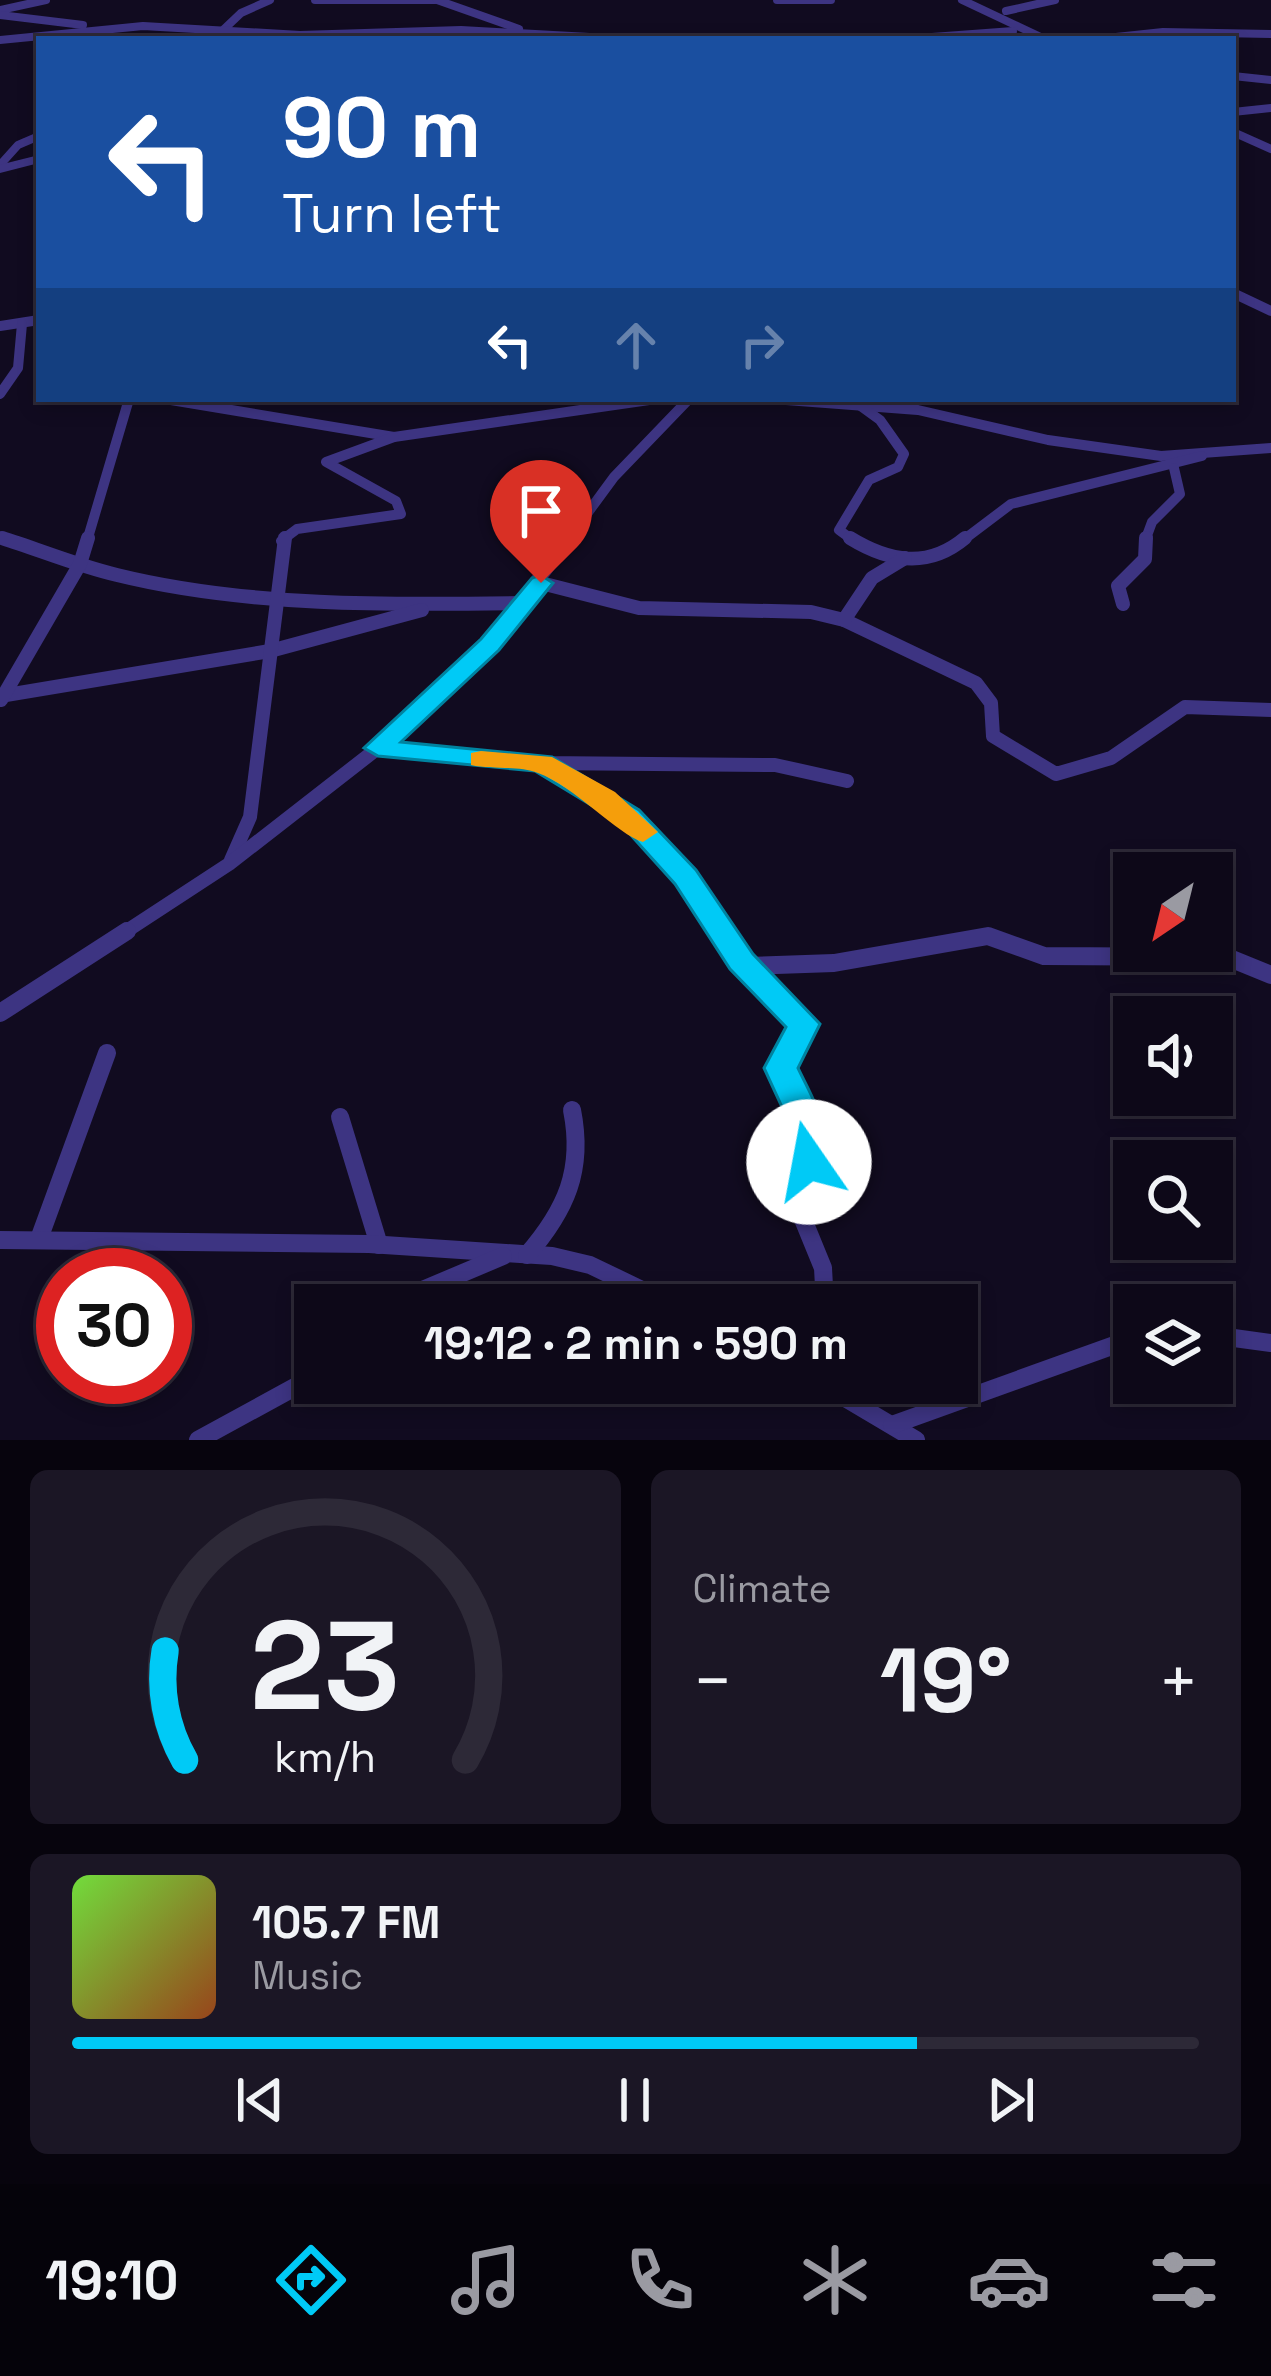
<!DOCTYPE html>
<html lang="en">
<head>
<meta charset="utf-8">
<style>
	:root { --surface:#0d0818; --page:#1b1625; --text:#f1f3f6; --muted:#9a9aa2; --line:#2d2937; --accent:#00caf6 }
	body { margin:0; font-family:"Space Grotesk",sans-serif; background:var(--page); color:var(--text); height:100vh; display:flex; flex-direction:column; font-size:45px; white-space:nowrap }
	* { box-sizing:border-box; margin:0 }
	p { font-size:39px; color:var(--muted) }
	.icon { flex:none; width:66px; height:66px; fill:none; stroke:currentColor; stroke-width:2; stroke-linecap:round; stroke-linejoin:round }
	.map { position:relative; height:1440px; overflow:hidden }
	.panel { display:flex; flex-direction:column; gap:30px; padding:30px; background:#07040d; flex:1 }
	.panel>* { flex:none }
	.banner { position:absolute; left:36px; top:36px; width:1200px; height:366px; border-radius:0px; box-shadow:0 6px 18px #0003,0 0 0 3px var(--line); background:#1a4fa0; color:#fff; overflow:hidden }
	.needle { width:78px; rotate:215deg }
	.fabs { position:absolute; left:1113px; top:852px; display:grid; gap:24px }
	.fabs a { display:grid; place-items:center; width:120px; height:120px; border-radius:0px; background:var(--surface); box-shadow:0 6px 18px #0003,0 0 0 3px var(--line); font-size:60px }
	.speed { position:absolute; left:36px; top:1248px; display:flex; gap:24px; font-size:60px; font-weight:700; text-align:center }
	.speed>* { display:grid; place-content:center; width:156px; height:156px; border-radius:50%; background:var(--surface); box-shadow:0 6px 18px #0003,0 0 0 3px var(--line); line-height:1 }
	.speed .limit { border:18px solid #d22; background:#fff; color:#111 }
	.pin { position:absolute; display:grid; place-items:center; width:102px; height:102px; color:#fff; margin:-123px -51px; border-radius:50% 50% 50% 0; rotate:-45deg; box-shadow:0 0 12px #0007 }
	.pin .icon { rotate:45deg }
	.me { position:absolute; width:132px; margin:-66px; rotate:348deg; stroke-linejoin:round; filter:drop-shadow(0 0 9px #0008) }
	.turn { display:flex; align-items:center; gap:42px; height:252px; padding:0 48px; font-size:54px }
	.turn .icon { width:156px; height:156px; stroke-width:2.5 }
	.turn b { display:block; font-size:84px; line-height:102px }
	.lanes { display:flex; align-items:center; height:114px; padding:0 48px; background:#0003; justify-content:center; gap:60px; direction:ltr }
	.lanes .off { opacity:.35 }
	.big { font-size:90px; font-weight:800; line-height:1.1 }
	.panel .widget { flex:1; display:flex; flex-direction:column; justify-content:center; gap:18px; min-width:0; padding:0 42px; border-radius:18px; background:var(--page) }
	.panel .dial { align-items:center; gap:0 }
	.dial svg { height:312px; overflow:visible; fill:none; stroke:var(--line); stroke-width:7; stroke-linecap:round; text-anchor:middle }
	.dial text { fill:var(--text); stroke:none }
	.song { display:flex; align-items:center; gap:36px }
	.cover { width:144px; height:144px; border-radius:18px; background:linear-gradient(135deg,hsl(100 70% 55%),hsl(20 70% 35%)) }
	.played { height:12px; border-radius:6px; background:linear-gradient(90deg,var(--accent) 75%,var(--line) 75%) }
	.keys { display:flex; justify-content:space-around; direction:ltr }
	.heat { display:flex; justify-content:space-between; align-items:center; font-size:66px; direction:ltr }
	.panel .tiles { flex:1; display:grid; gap:30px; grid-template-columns:1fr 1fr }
	.widget:last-child { grid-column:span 2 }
	.trip { position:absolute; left:294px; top:1284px; width:684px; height:120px; border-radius:0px; background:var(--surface); box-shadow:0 6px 18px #0003,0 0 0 3px var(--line); font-weight:800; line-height:120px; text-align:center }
	.tab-bar { display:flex; height:192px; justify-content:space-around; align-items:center; background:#05030a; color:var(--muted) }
	.tab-bar .icon { width:84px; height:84px }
	.tab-bar .on { color:var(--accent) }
	.tab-bar b { font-size:54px; color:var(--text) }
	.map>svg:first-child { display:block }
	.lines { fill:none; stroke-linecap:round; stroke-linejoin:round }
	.minor-far3 { stroke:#3d3482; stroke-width:8 }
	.minor-far2 { stroke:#3d3482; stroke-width:10 }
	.minor-far1 { stroke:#3d3482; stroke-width:14 }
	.minor { stroke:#3d3482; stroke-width:18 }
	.route { fill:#00caf6; stroke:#0083a0; stroke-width:3 }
	.slow { fill:#f59e0b }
</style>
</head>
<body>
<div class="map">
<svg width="1271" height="1440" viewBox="0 0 1271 1440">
	<rect width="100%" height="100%" fill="#110b20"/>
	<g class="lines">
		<g class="minor-far3">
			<path d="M315,0h123"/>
			<path d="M437,0l82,29"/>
			<path d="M777,0h54"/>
			<path d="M962,0l83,39"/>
			<path d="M0,10l46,-10"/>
			<path d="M1006,11l49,-11"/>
			<path d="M0,15l83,10"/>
			<path d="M221,32l20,-19 29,-13"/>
			<path d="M905,39l108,-8"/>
			<path d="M1097,39l66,-7 108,2"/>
			<path d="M0,40l143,-14 157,9 161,-5 165,9"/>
			<path d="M1233,76l38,4"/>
			<path d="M1233,112l38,-4"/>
			<path d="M1233,132l38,17"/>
			<path d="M0,165l18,-20 21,-9"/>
			<path d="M0,169l39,-10"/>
		</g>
		<g class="minor-far2">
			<path d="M1233,293l38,18"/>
			<path d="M0,326l39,-6"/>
			<path d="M0,394l18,-26 4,-44"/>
			<path d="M165,399l229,38 262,-38"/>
			<path d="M773,399l145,11 130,30 113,16 110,-8"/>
			<path d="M851,399l29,21 24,34 -6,13 -29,13 -30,50 15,11"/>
			<path d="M0,537l11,4"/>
			<path d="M87,541l42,-142"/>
			<path d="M281,541l16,-12 104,-15 -5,-13 -70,-39 68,-25"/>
			<path d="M567,541l47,-64 75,-78"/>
			<path d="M962,541l49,-37 191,-48"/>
			<path d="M1145,541l7,-19 28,-28 -6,-26"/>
		</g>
		<g class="minor-far1">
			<path d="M2,538c38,12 76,28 115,37 130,32 273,30 406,28"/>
			<path d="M850,538c39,24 78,31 115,0"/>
			<path d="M541,583l98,25 172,4 33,8 132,63 15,20 2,33 63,38 55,-16 74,-51 86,3"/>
			<path d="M1123,604l-5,-18 27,-27 1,-21"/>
			<path d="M844,620l28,-42 33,-20"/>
			<path d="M0,696l270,-45 152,-41"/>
			<path d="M1,700l79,-136 8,-26"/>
			<path d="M378,748l164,15 233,2 72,16"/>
			<path d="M542,763l87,53 56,61 38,57"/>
			<path d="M231,860l19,-43 35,-279"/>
			<path d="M122,934l107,-70 149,-116 112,-104 79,-106"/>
		</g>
		<g class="minor">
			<path d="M721,931l21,31 62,63 -23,43 30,73 -15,61 27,66 2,37"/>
			<path d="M746,966l88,-3 154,-27 56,20 183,1 44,18"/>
			<path d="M0,1013l127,-82"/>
			<path d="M340,1117l39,128"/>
			<path d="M39,1239l68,-186"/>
			<path d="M0,1240l369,4 183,12 38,9 83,40"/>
			<path d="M527,1255c39,-45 57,-85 45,-145"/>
			<path d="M387,1305l116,-49"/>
			<path d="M1212,1335l59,8"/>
			<path d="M820,1383l96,57"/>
			<path d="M892,1425l242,-87"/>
			<path d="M198,1440l117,-64"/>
		</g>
	</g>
	<path class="route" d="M541,575l12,8 -54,67 -98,92 151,15 87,53 57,60 57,84 67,70 -22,44c13,28 41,72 24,104h-25l-9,-52 -24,-52 22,-41 -56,-58 -55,-85 -56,-62 -84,-51 -157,-15 -14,-8 117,-109 51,-61z"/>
	<path class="slow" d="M481,751l71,6 63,35 43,40 -15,10c-25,-7 -69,-56 -105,-69 -20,-8 -46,-3 -67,-8v-12z"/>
</svg>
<div class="fabs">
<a><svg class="needle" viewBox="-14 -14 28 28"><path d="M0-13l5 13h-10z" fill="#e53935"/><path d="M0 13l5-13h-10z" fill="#9a9aa2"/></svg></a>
<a><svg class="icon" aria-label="sound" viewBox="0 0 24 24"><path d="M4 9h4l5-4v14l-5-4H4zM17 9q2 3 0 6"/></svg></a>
<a><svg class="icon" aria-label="search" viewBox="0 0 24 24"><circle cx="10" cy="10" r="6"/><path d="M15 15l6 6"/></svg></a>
<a><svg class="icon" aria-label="layers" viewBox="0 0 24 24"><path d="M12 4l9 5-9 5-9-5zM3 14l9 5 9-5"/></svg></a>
</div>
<div class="speed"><div class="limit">30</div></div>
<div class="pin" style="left:541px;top:583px;background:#d93025"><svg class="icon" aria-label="arrive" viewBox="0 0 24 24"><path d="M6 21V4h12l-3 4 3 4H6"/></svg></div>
<svg class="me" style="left:809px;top:1162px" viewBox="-20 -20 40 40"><circle r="19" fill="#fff"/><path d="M0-13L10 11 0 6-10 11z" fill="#00caf6"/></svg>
<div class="trip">19:12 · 2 min · 590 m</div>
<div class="banner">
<div class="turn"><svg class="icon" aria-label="left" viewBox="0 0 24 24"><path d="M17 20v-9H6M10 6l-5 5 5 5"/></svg><div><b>90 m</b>Turn left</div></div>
<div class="lanes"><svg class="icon" aria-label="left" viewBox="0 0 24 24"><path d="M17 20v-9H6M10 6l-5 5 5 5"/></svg><svg class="icon off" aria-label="ahead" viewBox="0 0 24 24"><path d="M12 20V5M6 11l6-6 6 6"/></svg><svg class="icon off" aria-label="right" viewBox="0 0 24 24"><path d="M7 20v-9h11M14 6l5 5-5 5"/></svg></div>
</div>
</div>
<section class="panel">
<div class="tiles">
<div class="widget dial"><svg viewBox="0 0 100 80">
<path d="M14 69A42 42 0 1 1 86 69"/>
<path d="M14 69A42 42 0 0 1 9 41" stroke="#00caf6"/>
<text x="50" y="56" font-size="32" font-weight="700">23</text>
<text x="50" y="72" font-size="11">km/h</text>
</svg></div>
<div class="widget"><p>Climate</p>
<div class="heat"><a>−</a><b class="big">19°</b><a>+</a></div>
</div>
<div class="widget">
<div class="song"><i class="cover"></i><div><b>105.7 FM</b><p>Music</p></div></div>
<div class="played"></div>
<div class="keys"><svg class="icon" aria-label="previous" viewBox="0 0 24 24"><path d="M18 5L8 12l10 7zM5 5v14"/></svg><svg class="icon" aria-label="pause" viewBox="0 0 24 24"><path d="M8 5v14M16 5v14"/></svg><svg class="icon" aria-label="next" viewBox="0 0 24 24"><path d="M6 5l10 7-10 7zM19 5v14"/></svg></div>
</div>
</div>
</section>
<nav class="tab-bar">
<b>19:10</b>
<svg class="icon on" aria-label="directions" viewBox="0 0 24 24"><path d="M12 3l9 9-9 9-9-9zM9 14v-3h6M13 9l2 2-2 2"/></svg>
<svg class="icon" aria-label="music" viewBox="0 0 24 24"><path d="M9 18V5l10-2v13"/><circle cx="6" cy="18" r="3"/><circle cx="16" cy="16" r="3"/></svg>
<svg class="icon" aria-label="phone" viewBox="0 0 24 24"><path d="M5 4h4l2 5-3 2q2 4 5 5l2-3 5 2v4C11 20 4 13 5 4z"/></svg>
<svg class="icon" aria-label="climate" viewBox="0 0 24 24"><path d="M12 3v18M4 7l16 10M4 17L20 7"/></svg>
<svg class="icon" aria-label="car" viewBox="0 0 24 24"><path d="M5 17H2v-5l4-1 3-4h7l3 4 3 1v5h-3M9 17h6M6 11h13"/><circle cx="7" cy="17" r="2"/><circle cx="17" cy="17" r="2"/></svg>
<svg class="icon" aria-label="filters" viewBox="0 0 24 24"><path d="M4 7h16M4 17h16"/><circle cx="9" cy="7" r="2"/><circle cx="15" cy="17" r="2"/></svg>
</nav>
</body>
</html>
